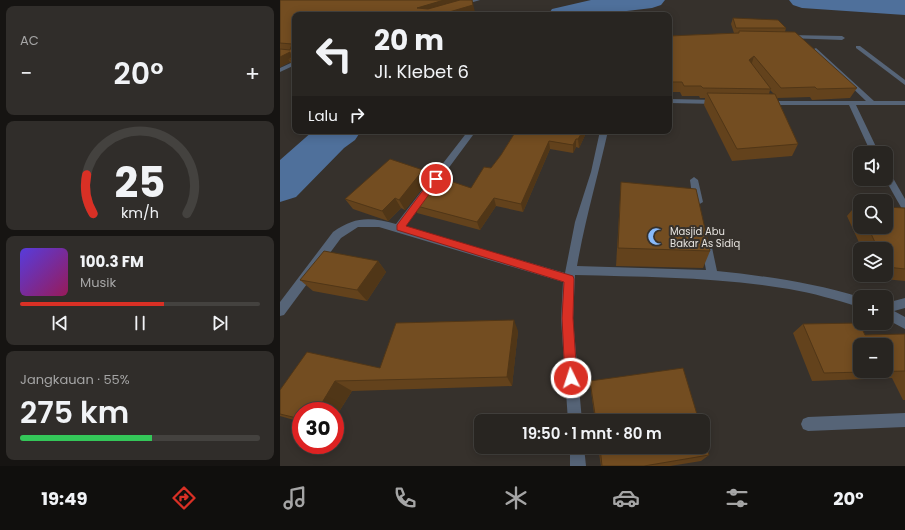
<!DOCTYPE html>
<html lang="id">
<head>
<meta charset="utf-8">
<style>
	:root { --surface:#282521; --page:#302d2a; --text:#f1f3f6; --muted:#a5a5a5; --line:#44423f; --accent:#d93025 }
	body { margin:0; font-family:Poppins,sans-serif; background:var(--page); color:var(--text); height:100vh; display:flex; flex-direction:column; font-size:15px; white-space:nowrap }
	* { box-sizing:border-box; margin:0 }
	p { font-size:13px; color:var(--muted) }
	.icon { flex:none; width:22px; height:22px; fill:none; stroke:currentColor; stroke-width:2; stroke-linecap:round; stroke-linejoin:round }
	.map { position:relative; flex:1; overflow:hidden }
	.side { display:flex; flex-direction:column; gap:6px; padding:6px; background:#161412; width:280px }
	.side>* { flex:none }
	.banner { position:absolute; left:12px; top:12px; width:380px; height:122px; border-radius:8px; box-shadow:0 2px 10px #0003,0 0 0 1px var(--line); background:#282521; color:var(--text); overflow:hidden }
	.tools { position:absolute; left:573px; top:146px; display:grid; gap:8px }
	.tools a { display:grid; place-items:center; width:40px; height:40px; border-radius:8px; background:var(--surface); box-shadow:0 2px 10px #0003,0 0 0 1px var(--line); font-size:20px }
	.speed { position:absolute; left:12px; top:402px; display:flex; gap:8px; font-size:20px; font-weight:700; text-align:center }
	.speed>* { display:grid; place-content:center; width:52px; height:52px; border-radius:50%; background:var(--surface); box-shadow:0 2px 10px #0003,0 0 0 1px var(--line); line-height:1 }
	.speed .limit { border:6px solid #d22; background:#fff; color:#111 }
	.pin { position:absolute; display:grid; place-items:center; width:34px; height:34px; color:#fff; margin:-17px; border:2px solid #fff; border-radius:50%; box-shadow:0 1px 4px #0007 }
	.me { position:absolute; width:44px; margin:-22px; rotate:356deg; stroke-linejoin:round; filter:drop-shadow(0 0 3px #0008) }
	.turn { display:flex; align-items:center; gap:14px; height:84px; padding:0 16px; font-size:18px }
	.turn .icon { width:52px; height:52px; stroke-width:2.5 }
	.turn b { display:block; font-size:28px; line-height:34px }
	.then { display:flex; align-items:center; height:38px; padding:0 16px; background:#0003; gap:8px; font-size:15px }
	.big { font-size:30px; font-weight:600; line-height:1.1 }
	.side .tile { flex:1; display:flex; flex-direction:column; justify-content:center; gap:6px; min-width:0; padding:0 14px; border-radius:8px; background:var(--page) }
	.side .dial { align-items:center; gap:0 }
	.dial svg { height:104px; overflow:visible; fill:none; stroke:var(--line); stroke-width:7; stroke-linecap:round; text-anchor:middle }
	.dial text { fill:var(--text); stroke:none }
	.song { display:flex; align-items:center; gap:12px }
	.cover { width:48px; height:48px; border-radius:6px; background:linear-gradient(135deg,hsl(250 70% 55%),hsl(330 70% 35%)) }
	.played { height:4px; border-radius:2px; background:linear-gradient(90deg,var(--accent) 60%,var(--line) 60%) }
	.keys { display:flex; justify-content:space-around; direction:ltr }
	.heat { display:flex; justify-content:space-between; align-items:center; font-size:22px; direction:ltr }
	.charge { height:6px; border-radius:3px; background:linear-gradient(90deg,#34c759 55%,var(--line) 0) }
	.trip { position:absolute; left:194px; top:414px; width:236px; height:40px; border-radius:8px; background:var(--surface); box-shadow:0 2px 10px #0003,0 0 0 1px var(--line); font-weight:600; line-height:40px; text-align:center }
	.tabs { display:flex; height:64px; justify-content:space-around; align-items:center; background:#100f0d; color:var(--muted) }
	.tabs .icon { width:28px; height:28px }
	.tabs .current { color:var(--accent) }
	.tabs b { font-size:18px; color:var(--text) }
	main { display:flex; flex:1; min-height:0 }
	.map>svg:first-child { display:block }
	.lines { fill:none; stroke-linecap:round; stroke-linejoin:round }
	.river { fill:#4f709b; fill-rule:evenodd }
	.minor { fill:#566477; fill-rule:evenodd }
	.wall { fill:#63421c; fill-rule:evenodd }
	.shaded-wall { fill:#503617 }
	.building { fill:#734d21; stroke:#503617; fill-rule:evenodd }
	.route { fill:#d93025; stroke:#8d1f18 }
	.labels { text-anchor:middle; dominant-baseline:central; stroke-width:4; stroke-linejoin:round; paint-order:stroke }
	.poi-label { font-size:10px; fill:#e6e3df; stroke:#36312c; text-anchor:start }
</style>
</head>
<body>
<main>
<section class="side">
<div class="tile"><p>AC</p>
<div class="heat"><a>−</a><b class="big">20°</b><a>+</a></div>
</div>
<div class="tile dial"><svg viewBox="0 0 100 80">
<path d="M14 69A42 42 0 1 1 86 69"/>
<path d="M14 69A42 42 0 0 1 9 39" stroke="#d93025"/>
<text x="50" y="56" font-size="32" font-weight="700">25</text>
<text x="50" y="72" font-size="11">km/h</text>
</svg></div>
<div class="tile">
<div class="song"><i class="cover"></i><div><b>100.3 FM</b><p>Musik</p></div></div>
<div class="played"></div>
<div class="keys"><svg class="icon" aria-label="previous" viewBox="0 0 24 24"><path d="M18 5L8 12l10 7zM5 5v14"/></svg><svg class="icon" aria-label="pause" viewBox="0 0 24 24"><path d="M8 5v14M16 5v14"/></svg><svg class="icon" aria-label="next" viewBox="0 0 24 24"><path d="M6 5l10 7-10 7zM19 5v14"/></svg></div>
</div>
<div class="tile"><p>Jangkauan · 55%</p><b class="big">275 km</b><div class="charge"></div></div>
</section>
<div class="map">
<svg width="625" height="466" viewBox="0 0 625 466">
	<rect width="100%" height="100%" fill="#36312c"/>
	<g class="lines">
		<g class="river">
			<path d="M311,0h74l-4,5 -9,3 -59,7h-45l4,-6z"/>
			<path d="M509,0h116v15l-103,-7 -9,-3z"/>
			<path d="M33,131h48l-6,9 -11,8 -48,49 -16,5v-42z"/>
		</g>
		<g class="minor">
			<path d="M193,0h7l-20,6 -2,-1z"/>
			<path d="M509,35l53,1 3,2 -3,2 -55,-2v-2z"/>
			<path d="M576,46h4l45,34v5l-49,-37z"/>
			<path d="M536,48l58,53h31v4h-49l23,48h-8l-22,-48h-84l-4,-2 4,-2h101l-52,-50v-2z"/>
			<path d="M15,61v4l-15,7v-4z"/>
			<path d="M389,99l48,1 4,2 -4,2 -48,-1z"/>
			<path d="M188,131h8l-71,96 160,46 10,-51 16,-50 9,-41h8c-10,45 -23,89 -31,135l129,4 -5,-27 1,-3h8l1,3 6,28c49,5 96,12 143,26v10c-24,-7 -47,-14 -71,-18 -70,-12 -143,-12 -214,-14l-2,44 9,102h-14l-7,-102 2,-37 -184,-55h-21l-17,11 -57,77 -4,1v-14l53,-70c22,-16 38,-15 63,-8z"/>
			<path d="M606,170l3,1 16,28v11l-3,-1 -17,-30z"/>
			<path d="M414,177l4,3 5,22 -5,3 -5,-3 -3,-22z"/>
			<path d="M625,298v10l-11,3 11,6v12l-19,-10v-16z"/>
			<path d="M625,413v14l-97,4 -5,-2 -2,-5 2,-5 5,-2z"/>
			<path d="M290,447h14l2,19h-16z"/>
		</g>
	</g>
	<g class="wall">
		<path d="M0,0l195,12 -180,3v52h-1l-4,-5 -10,5z"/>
		<path d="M453,18l53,10 -1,4 72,56 -7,10 -38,2 -2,-3 -33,1 21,46 -6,12 -60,5 -28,-56 1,-7h-5l-1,-2h-17l-2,-4h-11v-56l65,-3 -3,-9zM490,90l4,4h-5z"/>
		<path d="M236,131h71l-8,17 -3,-1 -3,6 -23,-4 -27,63 -27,-6 -16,24 -63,-17 -4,-8 58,-17 20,-20 10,-13z"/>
		<path d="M148,181l-23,29 -4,-2 -13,13 -35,-12 -8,-10z"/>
		<path d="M341,182l89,69 -7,17 -87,-2z"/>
		<path d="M577,204l3,1v22h26l19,-19v73l-31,-3 -1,-3h13v-26h-24l-15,-33z"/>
		<path d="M98,261l8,11 -19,29 -54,-10 -13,-11z"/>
		<path d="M523,324l62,11 40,-1v66h-2l-11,-22 -80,3 -19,-48z"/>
		<path d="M238,331l-6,55 -160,5 -17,27v-7h-34v11l-21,-6v-26l100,-22z"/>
		<path d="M310,381l109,40h-104l-4,-30z"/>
		<path d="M318,447h105l6,8 -8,6 -31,5h-69z"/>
	</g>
	<g class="shaded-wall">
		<path d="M164,0h24l-48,15 -3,-7z"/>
		<path d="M192,0l3,12 -11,3h-25z"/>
		<path d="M10,52l5,7h-7l2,3 -10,5v-10z"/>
		<path d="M474,56l-3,10 -2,-6z"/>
		<path d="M303,131h4l-8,17 -1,-9z"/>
		<path d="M296,139v8l-3,6v-8z"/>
		<path d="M269,141l1,8 -27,63 -2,-8z"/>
		<path d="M143,170l5,11 -23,29 -6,-10z"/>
		<path d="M115,198l6,10 -13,13 -6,-10z"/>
		<path d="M214,198l2,8 -16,24 -3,-8z"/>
		<path d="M98,261l8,11 -19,29 -10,-11z"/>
		<path d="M234,320l4,11 -6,55 -5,-9z"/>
		<path d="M55,381l17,10 -17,27v-7h-18z"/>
	</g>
	<g class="building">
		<path d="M0,0h164l-27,8 11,1 32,-9h12l1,5 -34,10h-144v44h-7l3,-2 -1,-5 -10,5v-8l10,1 2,-6 -12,-1z"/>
		<path d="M453,18l45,2 8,8h-50z"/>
		<path d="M459,31l56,1 62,56 -40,1 -2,-2 -34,1 -27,-32 -5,4 22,29 -68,-1 -2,-2h-17l-2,-4h-13v-46l70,-3z"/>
		<path d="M427,93l68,1 23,50 -61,5z"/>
		<path d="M236,131h67l-5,8h-2l-3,6 -24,-4 -28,63 -27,-6 -17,24 -64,-17 22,-29 36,12 13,-21 7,1 10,-13z"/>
		<path d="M110,159l33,11 -24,30 -4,-2 -13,13 -37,-12z"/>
		<path d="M341,182l75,7 14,62 -92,-3z"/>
		<path d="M577,204l3,1v6z"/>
		<path d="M606,207l19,1v61l-18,-2 -1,-1v-17h-8l-10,-22h18z"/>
		<path d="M44,251l54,10 -21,29 -57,-10z"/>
		<path d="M234,320l-7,57 -172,4 -18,30h-16v8l-21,-5v-24l27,-38 73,16 16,-45z"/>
		<path d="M579,323l6,12 40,-1v37l-81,2 -21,-49zM580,345h26v26h-26z"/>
		<path d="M403,368l16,53h-103l-6,-40z"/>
		<path d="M423,434l6,21 -65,11h-42l-2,-19h103z"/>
	</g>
	<path class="route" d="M156,176l4,3 -34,47 167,50 1,3 -1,39 4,60 -1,5 -5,1 -4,-1 -2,-5 -3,-60 2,-36 -167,-52v-5l36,-48z"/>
	<defs>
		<symbol id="mosque-bare" viewBox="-9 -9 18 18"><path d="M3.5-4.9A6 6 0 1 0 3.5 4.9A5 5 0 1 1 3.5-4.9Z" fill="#88bafc" stroke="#36312c" stroke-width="2.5" paint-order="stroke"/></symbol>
	</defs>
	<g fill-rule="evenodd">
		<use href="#mosque-bare" x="364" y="224" width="25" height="25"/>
	</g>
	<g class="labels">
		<g class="poi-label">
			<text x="390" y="231">Masjid Abu<tspan x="390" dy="12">Bakar As Sidiq</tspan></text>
		</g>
	</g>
</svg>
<div class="tools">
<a><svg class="icon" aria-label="sound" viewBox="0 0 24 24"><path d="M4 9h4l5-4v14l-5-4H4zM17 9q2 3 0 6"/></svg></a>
<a><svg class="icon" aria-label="search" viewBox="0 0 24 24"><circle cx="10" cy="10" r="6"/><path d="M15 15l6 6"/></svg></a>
<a><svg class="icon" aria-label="layers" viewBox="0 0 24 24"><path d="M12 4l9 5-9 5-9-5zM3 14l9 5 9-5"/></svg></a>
<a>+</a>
<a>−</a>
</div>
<div class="speed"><div class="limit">30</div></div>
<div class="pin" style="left:156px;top:179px;background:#d93025"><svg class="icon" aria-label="arrive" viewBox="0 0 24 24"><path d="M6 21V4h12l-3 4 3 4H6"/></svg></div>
<svg class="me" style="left:291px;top:378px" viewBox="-20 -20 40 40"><circle r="17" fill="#d93025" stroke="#fff" stroke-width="3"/><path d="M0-11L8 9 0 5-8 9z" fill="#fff"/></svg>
<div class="trip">19:50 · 1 mnt · 80 m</div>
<div class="banner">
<div class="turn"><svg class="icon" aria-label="left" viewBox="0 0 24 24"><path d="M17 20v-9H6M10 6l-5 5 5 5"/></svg><div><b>20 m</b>Jl. Klebet 6</div></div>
<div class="then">Lalu<svg class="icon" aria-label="right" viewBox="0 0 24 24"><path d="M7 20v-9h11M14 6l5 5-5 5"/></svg></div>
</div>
</div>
</main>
<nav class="tabs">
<b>19:49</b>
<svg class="icon current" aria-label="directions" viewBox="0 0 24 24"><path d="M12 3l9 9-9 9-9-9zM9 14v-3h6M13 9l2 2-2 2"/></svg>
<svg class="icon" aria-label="music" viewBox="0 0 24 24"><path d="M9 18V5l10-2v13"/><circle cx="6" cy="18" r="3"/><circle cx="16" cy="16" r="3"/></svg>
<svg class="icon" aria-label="phone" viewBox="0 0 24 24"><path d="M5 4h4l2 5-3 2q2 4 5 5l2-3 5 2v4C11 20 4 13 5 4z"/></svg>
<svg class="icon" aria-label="climate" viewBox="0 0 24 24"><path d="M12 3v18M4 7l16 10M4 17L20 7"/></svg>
<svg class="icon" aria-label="car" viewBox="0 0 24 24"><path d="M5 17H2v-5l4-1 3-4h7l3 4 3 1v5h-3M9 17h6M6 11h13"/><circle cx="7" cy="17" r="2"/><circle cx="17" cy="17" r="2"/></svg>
<svg class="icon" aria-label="filters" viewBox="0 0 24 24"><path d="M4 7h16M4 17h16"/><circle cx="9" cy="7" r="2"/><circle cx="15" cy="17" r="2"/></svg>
<b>20°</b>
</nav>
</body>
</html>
